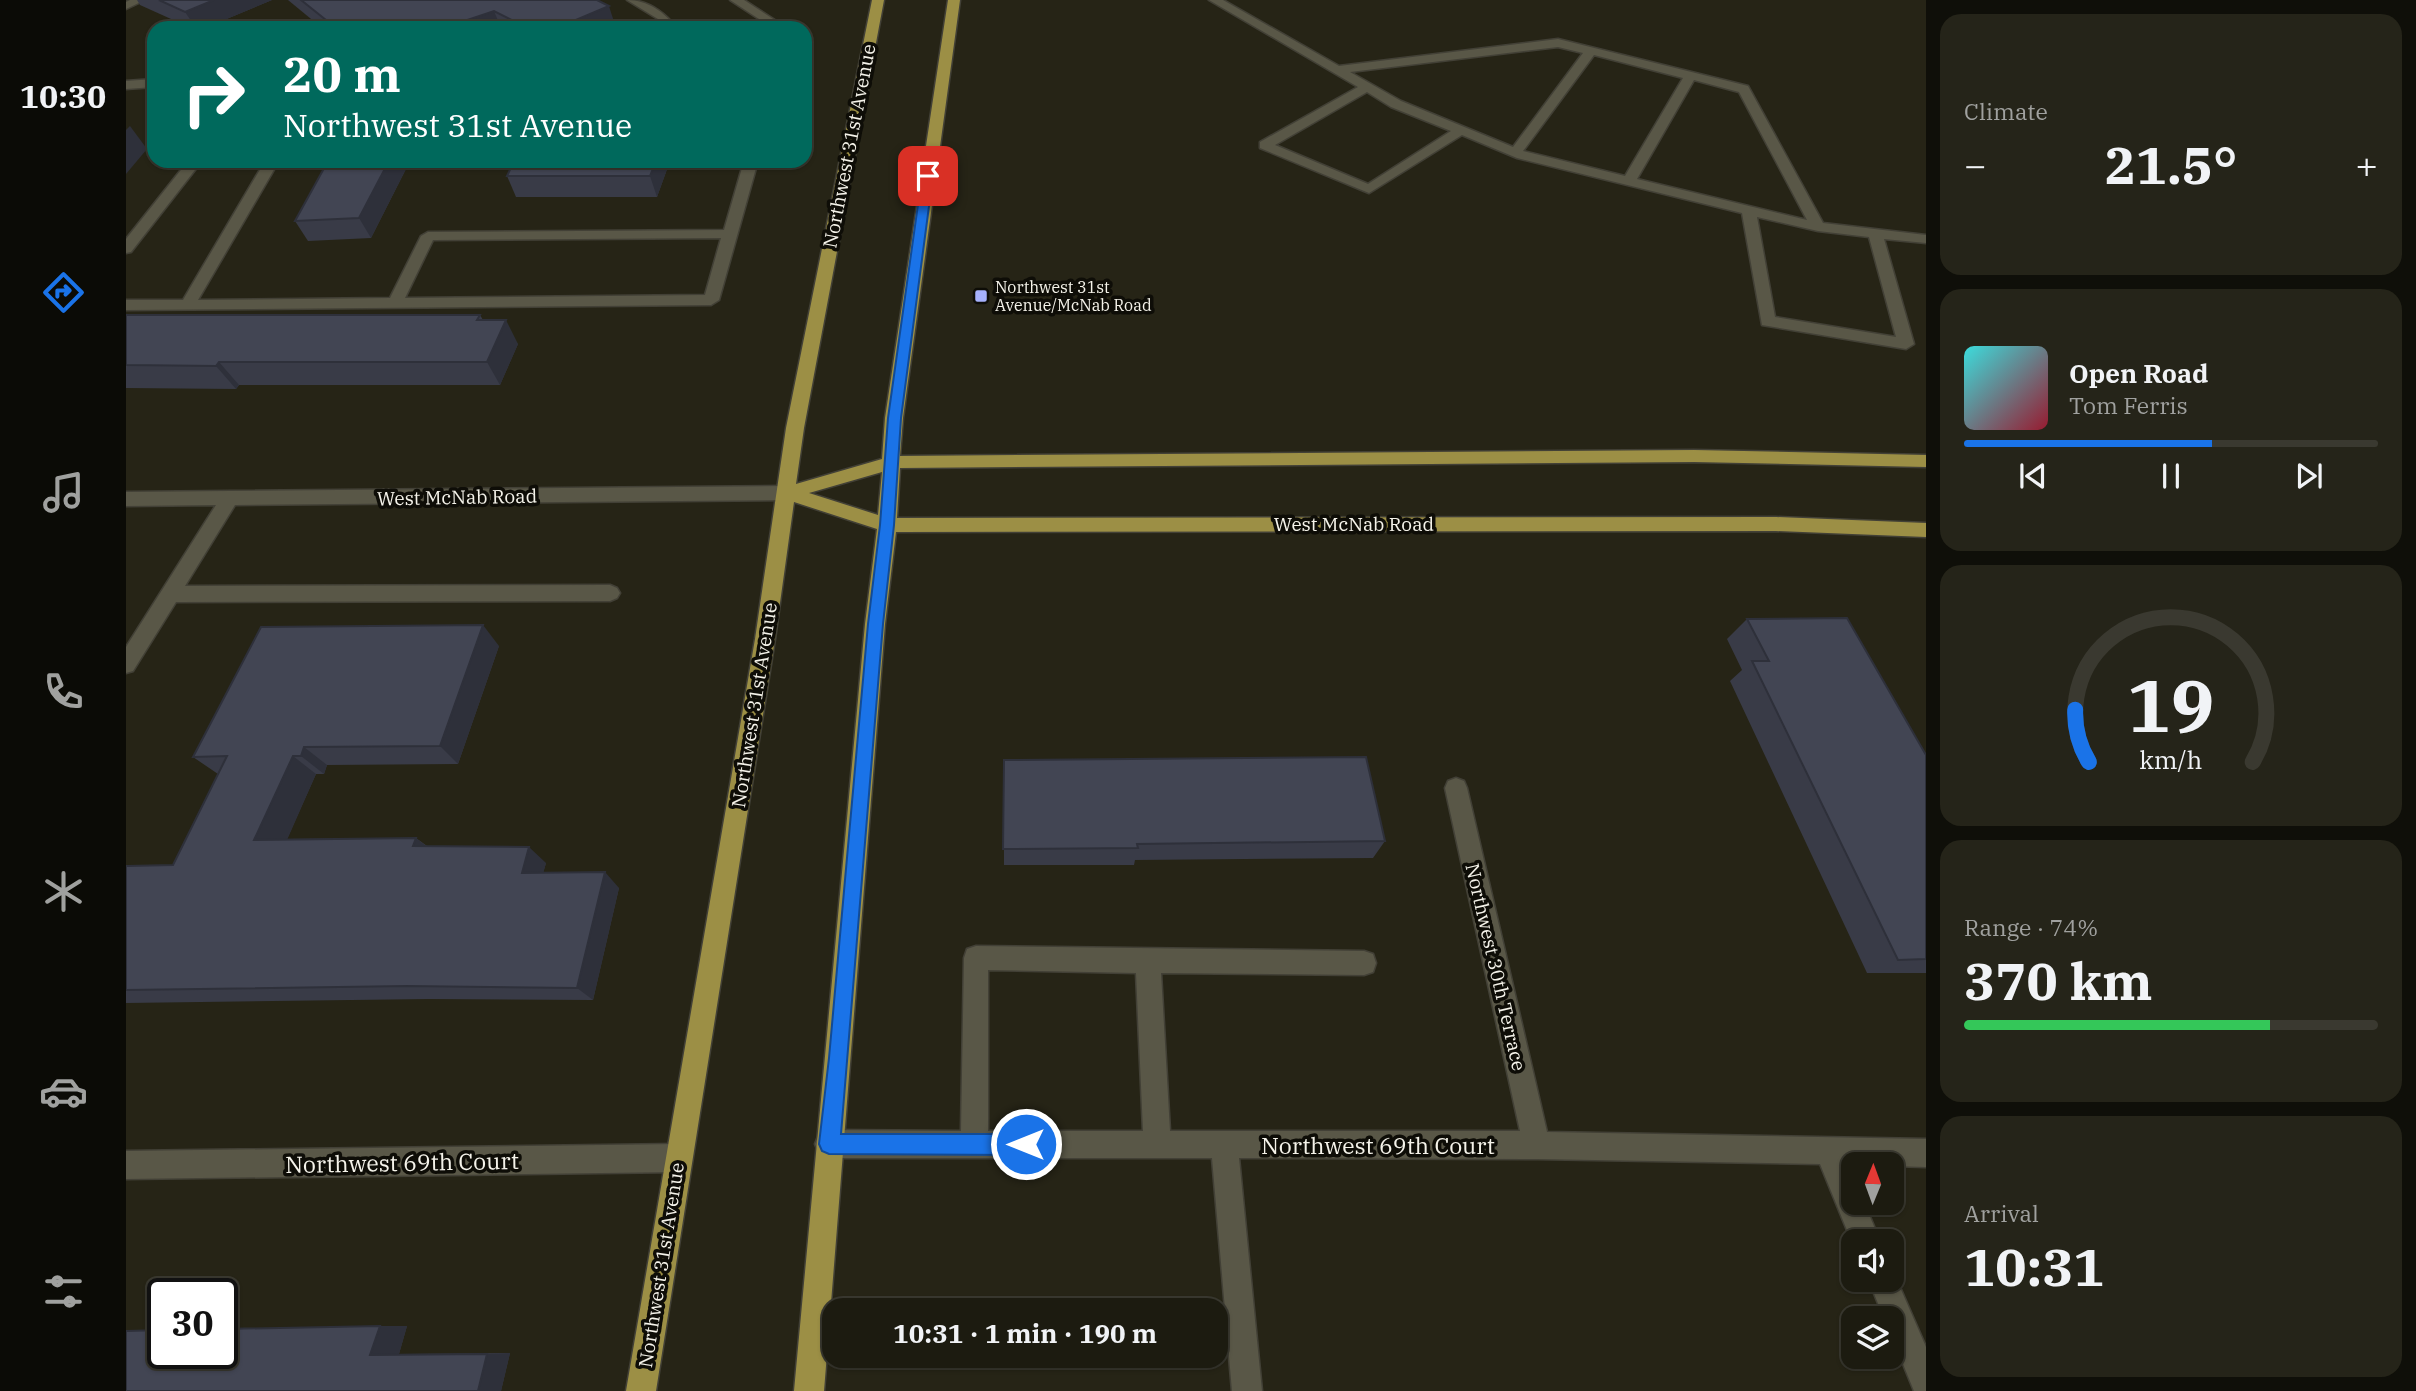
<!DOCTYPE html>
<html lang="en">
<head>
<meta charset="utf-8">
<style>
	:root { --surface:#1c1b10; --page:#252419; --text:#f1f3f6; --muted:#a0a19f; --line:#3a3930; --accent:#1a73e8 }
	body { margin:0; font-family:"IBM Plex Serif",serif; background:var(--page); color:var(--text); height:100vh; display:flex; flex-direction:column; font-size:26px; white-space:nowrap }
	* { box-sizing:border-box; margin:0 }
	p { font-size:23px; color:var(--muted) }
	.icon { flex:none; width:38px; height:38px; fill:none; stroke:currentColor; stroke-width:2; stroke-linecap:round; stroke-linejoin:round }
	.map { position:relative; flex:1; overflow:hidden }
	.drawer { display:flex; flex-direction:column; gap:14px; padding:14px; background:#0f0f09; width:490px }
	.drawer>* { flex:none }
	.banner { position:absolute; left:21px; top:21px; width:665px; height:147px; border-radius:21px; box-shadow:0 2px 5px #0004,0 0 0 2px var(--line); background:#00695c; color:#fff; overflow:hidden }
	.needle { width:46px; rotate:1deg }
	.fabs { position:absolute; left:1715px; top:1152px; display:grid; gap:14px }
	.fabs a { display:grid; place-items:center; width:63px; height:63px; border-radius:14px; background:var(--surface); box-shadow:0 2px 5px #0004,0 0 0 2px var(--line); font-size:35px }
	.speed { position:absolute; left:21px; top:1278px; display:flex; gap:14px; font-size:35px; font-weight:700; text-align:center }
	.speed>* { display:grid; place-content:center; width:91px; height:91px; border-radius:50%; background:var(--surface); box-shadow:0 2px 5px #0004,0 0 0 2px var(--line); line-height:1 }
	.speed .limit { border:4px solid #111; border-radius:10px; background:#fff; color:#111 }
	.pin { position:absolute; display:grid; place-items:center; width:60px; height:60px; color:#fff; margin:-30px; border-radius:14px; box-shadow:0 4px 10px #0006 }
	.me { position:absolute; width:77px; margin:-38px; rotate:270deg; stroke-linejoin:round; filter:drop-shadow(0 0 5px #0008) }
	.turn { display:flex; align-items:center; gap:24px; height:147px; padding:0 21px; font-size:32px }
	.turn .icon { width:91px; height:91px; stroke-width:2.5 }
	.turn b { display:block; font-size:49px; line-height:60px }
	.big { font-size:52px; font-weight:700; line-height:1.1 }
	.drawer .tile { flex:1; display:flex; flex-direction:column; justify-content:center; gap:10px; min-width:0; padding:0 24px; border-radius:21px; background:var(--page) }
	.drawer .dial { align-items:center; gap:0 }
	.dial svg { height:182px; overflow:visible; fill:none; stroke:var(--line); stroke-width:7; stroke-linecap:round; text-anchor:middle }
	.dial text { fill:var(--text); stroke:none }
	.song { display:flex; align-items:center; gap:21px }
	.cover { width:84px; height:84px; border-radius:10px; background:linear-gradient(135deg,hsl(180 70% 55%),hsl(350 70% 35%)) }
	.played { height:7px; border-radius:4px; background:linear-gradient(90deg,var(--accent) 60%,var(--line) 60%) }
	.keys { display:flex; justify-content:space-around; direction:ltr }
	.heat { display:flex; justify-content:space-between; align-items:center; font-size:38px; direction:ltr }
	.charge { height:10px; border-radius:5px; background:linear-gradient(90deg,#34c759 74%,var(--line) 0) }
	.trip { position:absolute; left:696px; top:1298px; width:406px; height:70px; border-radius:21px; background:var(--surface); box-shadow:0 2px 5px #0004,0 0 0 2px var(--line); font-weight:700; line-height:70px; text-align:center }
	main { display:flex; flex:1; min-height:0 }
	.menu { display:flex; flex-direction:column; width:126px; justify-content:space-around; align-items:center; background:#0b0b06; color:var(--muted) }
	.menu .icon { width:49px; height:49px }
	.menu .on { color:var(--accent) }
	.menu b { font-size:32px; color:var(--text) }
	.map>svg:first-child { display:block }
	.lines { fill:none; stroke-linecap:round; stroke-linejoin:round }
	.minor-casing { stroke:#424036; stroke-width:3 }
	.major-casing { stroke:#424036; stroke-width:3 }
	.minor { fill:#595747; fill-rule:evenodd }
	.major { fill:#9c8f45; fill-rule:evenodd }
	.wall { fill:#393b47 }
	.shaded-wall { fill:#2e303a }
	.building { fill:#424553; stroke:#2e303a; stroke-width:2 }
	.route { fill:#1a73e8; stroke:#114b97; stroke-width:2 }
	.poi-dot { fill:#a6b1fc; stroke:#0e0d07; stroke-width:2.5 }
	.labels { text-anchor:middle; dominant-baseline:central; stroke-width:7; stroke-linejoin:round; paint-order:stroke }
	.far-poi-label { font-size:16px; fill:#f5f3ea; stroke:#0e0d07; text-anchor:start }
	.street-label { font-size:19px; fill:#f5f3ea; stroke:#0e0d07 }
	.near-street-label { font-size:23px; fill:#f5f3ea; stroke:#0e0d07 }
</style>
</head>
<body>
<main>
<nav class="menu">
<b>10:30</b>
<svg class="icon on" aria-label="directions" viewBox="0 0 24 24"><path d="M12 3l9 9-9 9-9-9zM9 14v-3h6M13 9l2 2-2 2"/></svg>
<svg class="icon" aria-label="music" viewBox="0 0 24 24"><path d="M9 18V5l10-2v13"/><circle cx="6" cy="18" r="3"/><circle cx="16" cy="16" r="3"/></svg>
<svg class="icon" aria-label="phone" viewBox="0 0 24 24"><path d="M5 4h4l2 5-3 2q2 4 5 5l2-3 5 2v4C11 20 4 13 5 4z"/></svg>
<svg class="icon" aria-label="climate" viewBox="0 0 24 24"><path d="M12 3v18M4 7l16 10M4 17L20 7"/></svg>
<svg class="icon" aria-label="car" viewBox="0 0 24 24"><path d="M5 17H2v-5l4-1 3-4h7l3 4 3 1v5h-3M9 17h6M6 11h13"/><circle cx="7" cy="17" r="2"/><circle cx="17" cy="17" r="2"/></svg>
<svg class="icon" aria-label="filters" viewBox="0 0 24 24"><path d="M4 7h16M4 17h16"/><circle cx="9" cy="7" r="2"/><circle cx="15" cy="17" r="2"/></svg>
</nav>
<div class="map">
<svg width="1800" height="1391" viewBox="0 0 1800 1391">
	<rect width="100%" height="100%" fill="#262416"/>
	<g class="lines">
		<defs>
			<g id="minor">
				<path d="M4,0h15l-19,9v-7z"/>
				<path d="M501,0c21,0 37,12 50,28h-12l-7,-9z"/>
				<path d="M604,0h14l43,28h-14z"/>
				<path d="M1083,0h14l116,66 219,-27 190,47 75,137 103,12v8l-42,-4 30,105 -8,5 -144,-24 -20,-112 -225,-55 -55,-23 -93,58 -109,-45v-6l98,-55zM1432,47l25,6 -70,94 -112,-46 -51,-29zM1468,55l89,23 -58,98 -102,-25zM1568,80l45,12 68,128 -170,-41zM1241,92l24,15 60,24 -83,53 -93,-39zM1631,217l61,14 51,6 27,100 -121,-20z"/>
				<path d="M28,79v8l-28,2v-8z"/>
				<path d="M62,161h14l-71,91 -5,1v-14z"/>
				<path d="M139,161h14l-81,139 192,-2 31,-62 7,-4 296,-2 20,-69h14l-39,139 -8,5 -585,5v-10h57zM595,238l-16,57 -300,3 28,-58z"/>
				<path d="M661,486l6,2 3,5 -3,5 -6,2 -552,5 -50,81 425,-1 7,3 3,5 -3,5 -7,3 -434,1 -43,69 -7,2v-26l90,-142 -90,1v-14z"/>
				<path d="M1330,778l8,3 3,7 80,344 379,7v28l-34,-1v-2l-44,1 5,13v24h11l16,39h-27v4l-33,-81 -283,-5 -298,-1 23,233h-30l-20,-233h-383l-10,-4 -4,-10 4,-10 10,-4 132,1 3,-173 3,-9 9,-3 388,5 9,3 3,9 -3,9 -9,3 -203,-2 9,158h350l-75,-343 3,-7zM862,970l148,3 7,158h-155z"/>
				<path d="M552,1144l10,4 4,10 -4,10 -10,4 -552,7v-28z"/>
				<path d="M1766,1269l34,78v44h-12l-22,-54v-19h-8l-16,-39h24z"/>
			</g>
			<path id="major" d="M746,0h12l-80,428 -8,56 86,-25 3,-41 63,-418h12l-57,418 -3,38 794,-6 232,5v12l-232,-5 -794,6 -3,50 879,-1 150,6v14l-150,-6 -880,1 -11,92 -61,767h-30l71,-767 12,-95 -83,-27 -19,137 -119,752h-30l129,-752 31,-211zM756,472l-4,43 -69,-22z"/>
		</defs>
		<use href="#minor" class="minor-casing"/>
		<use href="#major" class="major-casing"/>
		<use href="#minor" class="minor"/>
		<use href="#major" class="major"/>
	</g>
	<g class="wall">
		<path d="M11,0h135l-67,28h-14l-51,-23z"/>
		<path d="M162,0h309l18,25 -6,3h-287z"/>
		<path d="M202,161h82l-39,77 -63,3 -13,-20z"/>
		<path d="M388,161h156l-13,36h-141l-9,-21z"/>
		<path d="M0,315h354l3,5 35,24 -18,41h-261l-3,4 -110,-1z"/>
		<path d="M1621,619l179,136v218h-59l-137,-292 12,-11 -15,-31z"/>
		<path d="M373,646l-41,118 -131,1 -3,9h-8l-29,65 129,-1 11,8 119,17 -3,10 76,15 -26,112 -164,-1 -303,4v-137l47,-1 45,-91 -25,-17z"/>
		<path d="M878,760l381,81 -12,17 -238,2 -1,5h-130z"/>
		<path d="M281,1326l-8,28 111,-1 -9,38h-375z"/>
	</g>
	<g class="shaded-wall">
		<path d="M88,0h58l-67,28h-9l-11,-16z"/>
		<path d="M483,6l6,19 -6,3h-52z"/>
		<path d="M368,11l7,17h-43l3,-6z"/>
		<path d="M4,126l17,23 -21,25v-44z"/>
		<path d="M263,161h21l-39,77 -12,-20z"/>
		<path d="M530,161h14l-13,36 -7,-21z"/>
		<path d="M380,320l12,24 -18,41 -13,-23z"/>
		<path d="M93,362l20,23 -3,4 -20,-23z"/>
		<path d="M357,625l16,21 -41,118 -18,-18z"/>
		<path d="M178,747l23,18 -3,9 -23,-18z"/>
		<path d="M167,756l23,18 -36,82 -26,-16z"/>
		<path d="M290,838l20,16 -23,-8z"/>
		<path d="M403,847l17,16 -7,25 -17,-15z"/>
		<path d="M479,872l14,16 -26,112 -16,-12z"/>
		<path d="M254,1326h27l-8,28 -29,1z"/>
		<path d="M384,1353l-9,38h-23l9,-37z"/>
	</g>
	<g class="building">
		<path d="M33,0h55l-29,12z"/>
		<path d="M175,0h296l12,6 -52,22h-30l-33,-17 -33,11 -3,6h-122z"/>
		<path d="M202,161h61l-30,57 -64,3z"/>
		<path d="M388,161h142l-6,15h-143z"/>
		<path d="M0,315h354l-3,5h29l-19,42h-268l-3,4 -90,-1z"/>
		<path d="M1721,618l79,137v204l-28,1 -146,-299h17l-22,-42z"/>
		<path d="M357,625l-43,121 -136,1 -3,9h-8l-39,84 162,-2 -3,8 116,1 -7,26 83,-1 -28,116 -170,-2 -281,4v-124l47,-1 54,-109 -34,1 68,-130z"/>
		<path d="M1240,757l19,84 -248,3 1,4 -135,1 1,-89z"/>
		<path d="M254,1326l-10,29 117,-1 -9,37h-352v-60l37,-1v23h59v-24z"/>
	</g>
	<path class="route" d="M802,173l5,3 -32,242 -7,107 -11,99 -42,510h185l8,3 3,7 -3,8 -8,3 -197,-1 -7,-3 -3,-7 10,-86 39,-434 12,-99 8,-107 34,-242z"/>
	<rect class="poi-dot" x="848" y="289" width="14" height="14" rx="3.5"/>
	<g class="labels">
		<g class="far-poi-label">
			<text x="869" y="287">Northwest 31st<tspan x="869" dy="18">Avenue/McNab Road</tspan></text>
		</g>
		<g class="street-label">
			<text transform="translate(723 146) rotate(-79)">Northwest 31st Avenue</text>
			<text transform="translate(331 497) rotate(-1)">West McNab Road</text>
			<text x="1228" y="524">West McNab Road</text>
			<text transform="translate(628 705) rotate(-81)">Northwest 31st Avenue</text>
			<text transform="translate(1370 967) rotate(77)">Northwest 30th Terrace</text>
			<text transform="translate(535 1265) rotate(-81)">Northwest 31st Avenue</text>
		</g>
		<g class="near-street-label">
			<text x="1252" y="1145">Northwest 69th Court</text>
			<text transform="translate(276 1162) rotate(-1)">Northwest 69th Court</text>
		</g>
	</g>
</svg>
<div class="fabs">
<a><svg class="needle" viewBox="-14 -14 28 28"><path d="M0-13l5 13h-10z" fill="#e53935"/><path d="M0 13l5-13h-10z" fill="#a0a19f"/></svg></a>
<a><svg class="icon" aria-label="sound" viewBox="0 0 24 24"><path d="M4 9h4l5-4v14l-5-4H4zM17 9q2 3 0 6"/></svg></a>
<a><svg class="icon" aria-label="layers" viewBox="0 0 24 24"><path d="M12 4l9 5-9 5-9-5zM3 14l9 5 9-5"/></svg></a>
</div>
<div class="speed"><div class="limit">30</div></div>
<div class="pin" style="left:802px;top:176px;background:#d93025"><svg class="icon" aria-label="arrive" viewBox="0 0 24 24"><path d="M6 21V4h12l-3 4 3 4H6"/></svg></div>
<svg class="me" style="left:900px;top:1144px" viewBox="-20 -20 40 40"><circle r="17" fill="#1a73e8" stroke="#fff" stroke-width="3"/><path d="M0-11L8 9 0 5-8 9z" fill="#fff"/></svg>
<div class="trip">10:31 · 1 min · 190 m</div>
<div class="banner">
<div class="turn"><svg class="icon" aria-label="right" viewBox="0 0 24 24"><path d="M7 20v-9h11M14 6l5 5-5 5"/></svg><div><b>20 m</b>Northwest 31st Avenue</div></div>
</div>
</div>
<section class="drawer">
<div class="tile"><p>Climate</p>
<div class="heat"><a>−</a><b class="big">21.5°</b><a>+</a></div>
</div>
<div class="tile">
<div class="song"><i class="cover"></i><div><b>Open Road</b><p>Tom Ferris</p></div></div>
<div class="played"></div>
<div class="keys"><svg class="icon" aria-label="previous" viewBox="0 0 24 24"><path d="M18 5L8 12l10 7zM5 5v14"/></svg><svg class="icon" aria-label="pause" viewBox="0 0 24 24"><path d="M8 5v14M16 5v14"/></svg><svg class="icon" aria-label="next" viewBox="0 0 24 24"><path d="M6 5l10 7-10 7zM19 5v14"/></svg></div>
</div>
<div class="tile dial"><svg viewBox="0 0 100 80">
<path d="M14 69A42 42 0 1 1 86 69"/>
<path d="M14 69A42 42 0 0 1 8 46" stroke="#1a73e8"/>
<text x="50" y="56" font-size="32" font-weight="700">19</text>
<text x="50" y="72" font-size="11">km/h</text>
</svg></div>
<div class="tile"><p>Range · 74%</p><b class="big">370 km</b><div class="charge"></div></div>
<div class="tile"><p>Arrival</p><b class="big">10:31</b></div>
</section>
</main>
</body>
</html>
